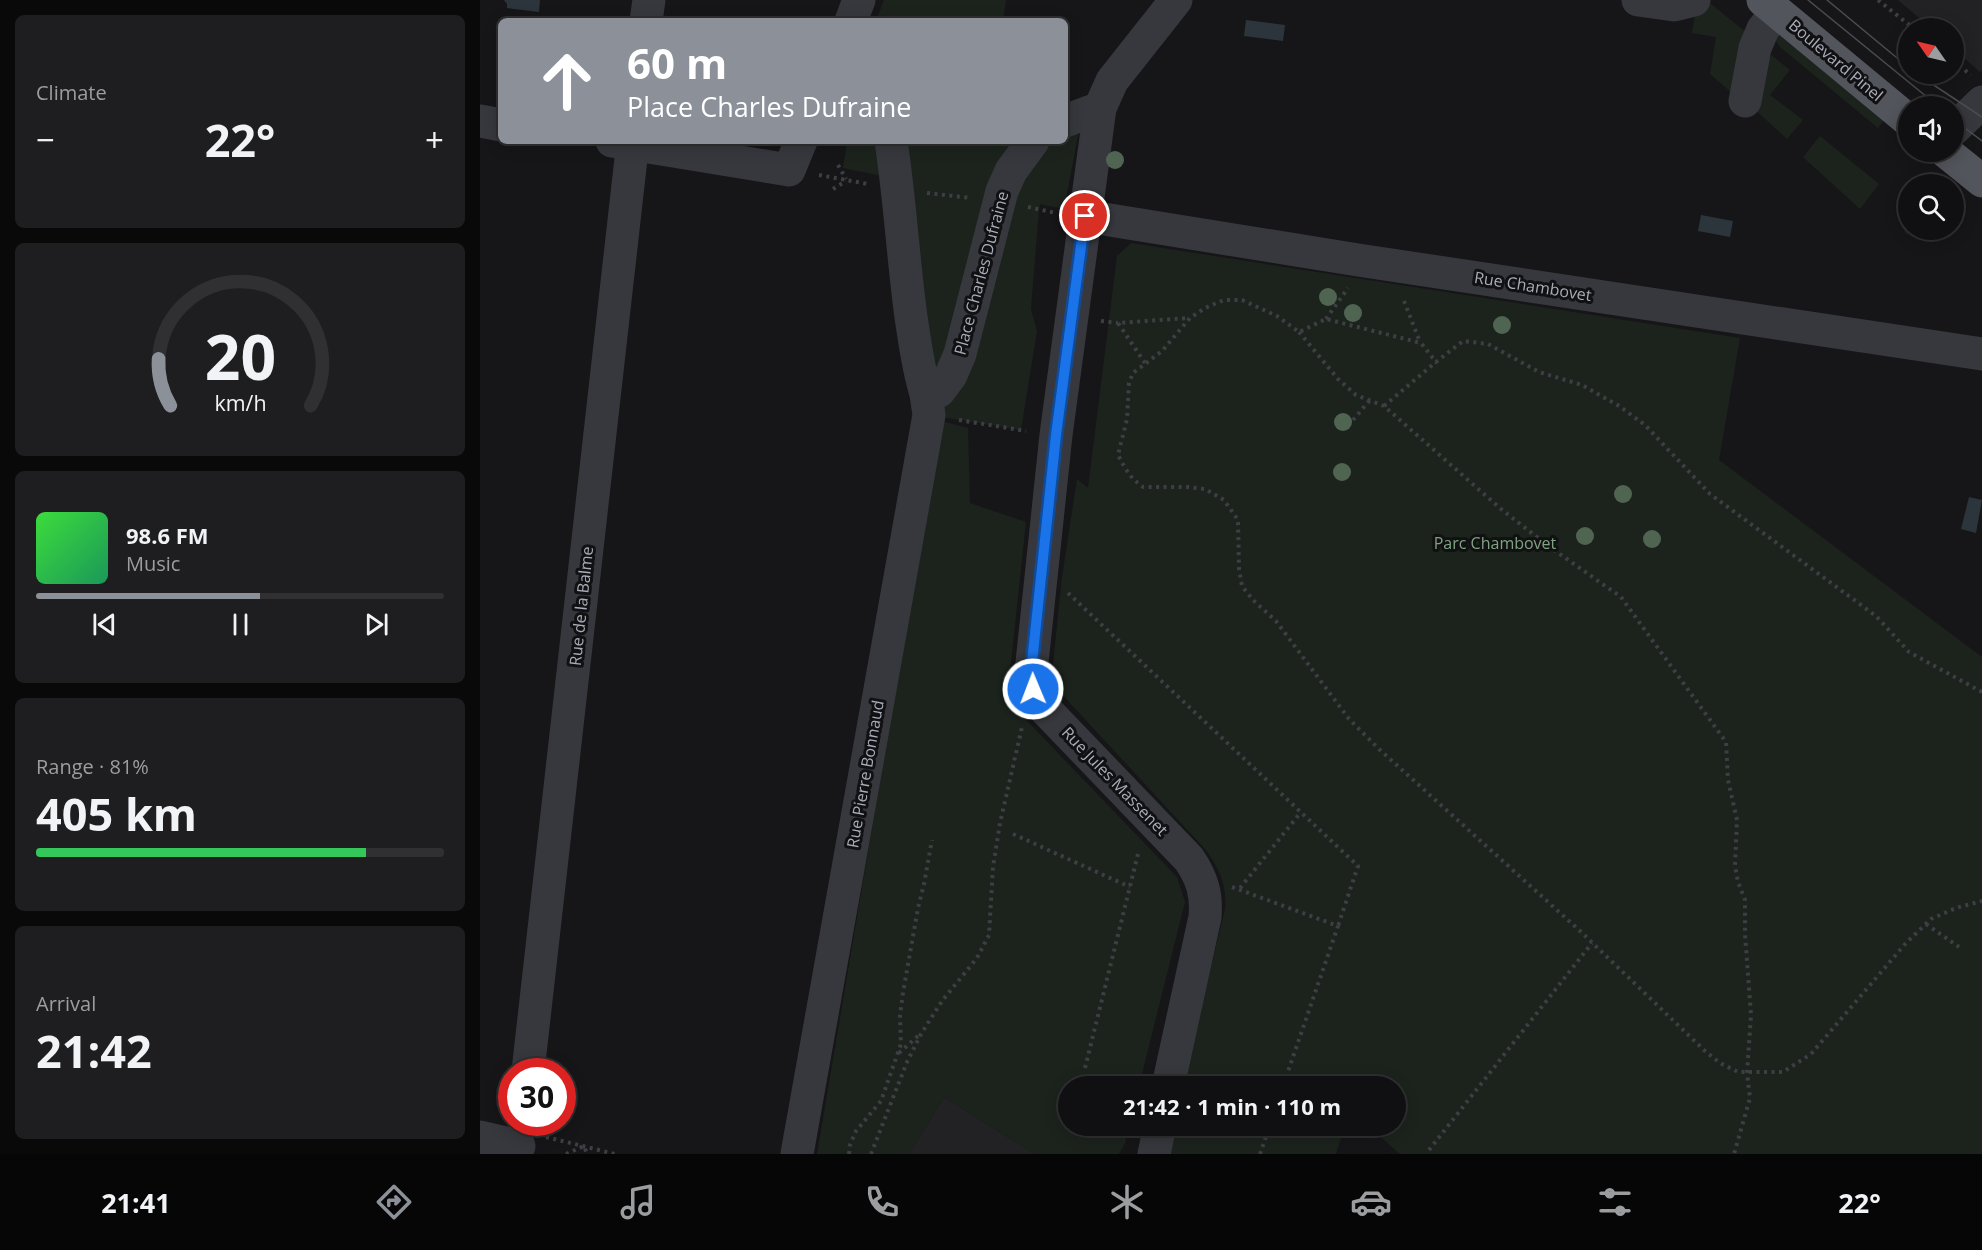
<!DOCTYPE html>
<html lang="en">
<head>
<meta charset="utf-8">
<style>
	:root { --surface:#101012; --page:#1e1e20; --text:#f1f3f6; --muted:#9c9d9f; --line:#303032; --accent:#8c9099 }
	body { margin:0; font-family:"Open Sans",sans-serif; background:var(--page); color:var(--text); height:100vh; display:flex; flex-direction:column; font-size:22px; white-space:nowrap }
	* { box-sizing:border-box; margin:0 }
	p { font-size:20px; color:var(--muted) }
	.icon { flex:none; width:33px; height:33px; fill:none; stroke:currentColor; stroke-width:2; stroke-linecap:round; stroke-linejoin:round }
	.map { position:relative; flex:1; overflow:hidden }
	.details { display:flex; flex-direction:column; gap:15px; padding:15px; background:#09090a; width:480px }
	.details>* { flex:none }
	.top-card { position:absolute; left:18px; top:18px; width:570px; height:126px; border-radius:9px; box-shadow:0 3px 15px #0003,0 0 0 2px var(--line); background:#8c9099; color:#fff; overflow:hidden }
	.needle { width:39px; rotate:304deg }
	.controls { position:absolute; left:1418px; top:18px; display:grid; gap:12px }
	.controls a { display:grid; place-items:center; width:66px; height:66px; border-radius:50%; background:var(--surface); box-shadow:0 3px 15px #0003,0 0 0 2px var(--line); font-size:30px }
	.speed { position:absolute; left:18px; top:1058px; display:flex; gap:12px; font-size:30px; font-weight:700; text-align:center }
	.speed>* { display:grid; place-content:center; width:78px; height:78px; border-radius:50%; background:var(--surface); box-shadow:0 3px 15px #0003,0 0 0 2px var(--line); line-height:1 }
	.speed .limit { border:9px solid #d22; background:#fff; color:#111 }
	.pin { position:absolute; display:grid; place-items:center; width:51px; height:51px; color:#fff; margin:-26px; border:3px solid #fff; border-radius:50%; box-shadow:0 2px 6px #0007 }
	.me { position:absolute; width:66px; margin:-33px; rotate:359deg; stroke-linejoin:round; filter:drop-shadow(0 0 4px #0008) }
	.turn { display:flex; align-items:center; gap:21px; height:126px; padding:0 30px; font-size:27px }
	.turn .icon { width:78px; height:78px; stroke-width:2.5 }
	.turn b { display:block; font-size:42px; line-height:51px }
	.big { font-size:45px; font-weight:700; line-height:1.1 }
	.details .widget { flex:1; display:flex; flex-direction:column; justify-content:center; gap:9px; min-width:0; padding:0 21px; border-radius:9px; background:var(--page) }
	.details .dial { align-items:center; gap:0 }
	.dial svg { height:156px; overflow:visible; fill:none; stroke:var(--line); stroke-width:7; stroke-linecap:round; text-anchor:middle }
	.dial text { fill:var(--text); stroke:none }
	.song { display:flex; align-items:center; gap:18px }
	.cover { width:72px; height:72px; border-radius:9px; background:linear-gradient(135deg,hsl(120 70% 55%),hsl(150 70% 35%)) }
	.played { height:6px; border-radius:3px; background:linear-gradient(90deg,var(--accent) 55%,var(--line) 55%) }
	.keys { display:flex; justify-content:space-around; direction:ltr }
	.heat { display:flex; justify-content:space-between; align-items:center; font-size:33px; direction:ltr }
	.charge { height:9px; border-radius:4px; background:linear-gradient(90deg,#34c759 81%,var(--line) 0) }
	.trip { position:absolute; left:578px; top:1076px; width:348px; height:60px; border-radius:30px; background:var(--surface); box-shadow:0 3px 15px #0003,0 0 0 2px var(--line); font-weight:700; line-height:60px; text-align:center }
	.menu { display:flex; height:96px; justify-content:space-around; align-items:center; background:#060607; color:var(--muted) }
	.menu .icon { width:42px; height:42px }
	.menu .selected { color:var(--accent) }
	.menu b { font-size:27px; color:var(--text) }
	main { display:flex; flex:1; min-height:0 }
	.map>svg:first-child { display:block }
	.built { fill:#222225 }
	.green { fill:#1c231d }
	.water { fill:#2c353c }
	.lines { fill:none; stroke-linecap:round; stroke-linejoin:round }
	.path { stroke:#3d3f44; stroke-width:4; stroke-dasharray:3 4.5; stroke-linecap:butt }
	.minor { stroke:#37383d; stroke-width:33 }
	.major { stroke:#53555c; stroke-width:33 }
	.tram { stroke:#4a4c52; stroke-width:1.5 }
	.tree { fill:#506452 }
	.route-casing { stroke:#114b97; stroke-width:15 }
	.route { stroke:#1a73e8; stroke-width:10 }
	.labels { text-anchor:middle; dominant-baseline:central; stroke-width:6; stroke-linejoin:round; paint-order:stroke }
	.street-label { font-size:16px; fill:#a8adb8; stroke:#111113 }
	.park-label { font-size:16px; fill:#7fa381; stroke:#111113 }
</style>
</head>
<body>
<main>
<section class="details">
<div class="widget"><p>Climate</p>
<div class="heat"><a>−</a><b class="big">22°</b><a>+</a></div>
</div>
<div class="widget dial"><svg viewBox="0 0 100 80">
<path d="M14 69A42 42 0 1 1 86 69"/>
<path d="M14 69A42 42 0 0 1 8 45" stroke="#8c9099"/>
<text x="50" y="56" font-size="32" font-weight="700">20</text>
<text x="50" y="72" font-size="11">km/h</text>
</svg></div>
<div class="widget">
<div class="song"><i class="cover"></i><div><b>98.6 FM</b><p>Music</p></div></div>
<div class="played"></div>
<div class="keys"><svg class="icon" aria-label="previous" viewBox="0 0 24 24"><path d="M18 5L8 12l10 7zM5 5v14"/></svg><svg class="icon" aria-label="pause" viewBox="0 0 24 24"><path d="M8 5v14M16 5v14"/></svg><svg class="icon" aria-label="next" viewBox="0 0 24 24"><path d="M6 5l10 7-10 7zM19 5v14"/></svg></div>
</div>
<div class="widget"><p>Range · 81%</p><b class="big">405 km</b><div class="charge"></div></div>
<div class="widget"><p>Arrival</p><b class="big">21:42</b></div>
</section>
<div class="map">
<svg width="1502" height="1154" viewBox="0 0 1502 1154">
	<rect width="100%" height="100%" fill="#161618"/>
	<g class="built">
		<path d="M1418,0h84v70l-2,2 -27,-24v-20h-22z"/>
		<path d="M464,1097l91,57h-126z"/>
	</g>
	<g class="green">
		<path d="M404,0h122l-3,21h-127z"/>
		<path d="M1231,4l36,29 -14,61 -23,-20 6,-37 -24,-4 3,-20z"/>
		<path d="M1299,29l107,88 -8,11 -98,-81 -5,-7z"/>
		<path d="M1291,55l19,15 -20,25 33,25 -16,19 -34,-31 15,-48z"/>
		<path d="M599,131l-15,78 -24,-5 -1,5 -8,100 6,22 -16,99 -92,-15 -32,-236 -54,-11 4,-27h161l3,6 38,-6h16v-8z"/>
		<path d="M1340,136l59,48 -19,25 -57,-52z"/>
		<path d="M1428,203v27h43l-2,3 -32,2 -11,-1 -5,-9z"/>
		<path d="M651,243l609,95 -21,122 263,197v497h-582l-33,-29h28v-39h-213l43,-177c2,-24 -6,-42 -21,-61l-146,-158 -6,-16 10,-97 15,-98 11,9 29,-232z"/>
		<path d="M461,421l27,7 2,75 56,19 -19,178 170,177 8,25 -46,184h-71v39h61l-4,18 -6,11h-84l-91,-57 -35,57h-92z"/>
		<path d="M694,1125h171l-9,29h-167z"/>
	</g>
	<g class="water">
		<path d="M24,0h36l-1,12 -32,-4v-4z"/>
		<path d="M766,20l39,5 -2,16 -39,-5z"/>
		<path d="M1221,215l32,6 -3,16 -32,-6z"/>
		<path d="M1489,497l13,3 -6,33 -15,-4z"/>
	</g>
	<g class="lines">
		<g class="path">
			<path d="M1398,0l35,28"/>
			<path d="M1473,61l18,14"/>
			<path d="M358,165l8,14"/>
			<path d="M339,175l49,9"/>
			<path d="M353,189l13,-8"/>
			<path d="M447,193l44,5"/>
			<path d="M548,207l28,6"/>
			<path d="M924,301l16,41"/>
			<path d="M846,319l22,-31"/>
			<path d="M621,321l17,2"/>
			<path d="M819,332l39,47 18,16 28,11 117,103 46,36 74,52 105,145 2,38 9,40 -2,46 3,16 7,18v34l6,81 -4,58 3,25 -16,56"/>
			<path d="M665,363l-27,-40 70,-5"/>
			<path d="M904,406l52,-44"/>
			<path d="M479,420l67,11"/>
			<path d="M873,420l17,-20"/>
			<path d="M588,593l290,273 -20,60"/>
			<path d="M1502,692l-73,-40 -33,-36 -166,-122 -65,-69 -26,-19 -37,-21 -43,-13 -51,-28 -25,-3 -27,21 -15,-19 -95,-24 -27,13 -22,-16 -35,-16h-18l-19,8 -15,10 -28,33 -29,22 -4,10 -2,36 -9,36 7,13 8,11 10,8h44l18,2 19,11 14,20 1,49 3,17 11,14 23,21 73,98 30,30 200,181 126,121 15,12 18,9h45l28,-18 95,-111 25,-24 25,-11 26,-7"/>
			<path d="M533,834l117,53"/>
			<path d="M752,887l106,39 -55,160"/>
			<path d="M760,888l61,-76"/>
			<path d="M1446,924l33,23"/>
			<path d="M419,1053l19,-17"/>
			<path d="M605,1068l54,-218"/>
			<path d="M66,1137l69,17"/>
			<path d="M949,1150l163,-207"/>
			<path d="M86,1154l18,-8 3,8"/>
			<path d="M369,1154l1,-9 6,-14 25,-30 20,-57 -1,-29 3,-22 15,-85 6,-24 8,-44"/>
			<path d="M391,1154l36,-92 14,-28 21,-33 35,-43 12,-23 4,-68 7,-44 22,-96"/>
			<path d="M780,1154l10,-29"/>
		</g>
		<g class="minor">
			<path d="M1158,0l36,5 20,-5"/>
			<path d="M166,21l3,-21"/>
			<path d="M371,21l8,-21"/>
			<path d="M1265,101l10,-53 8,-19 14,-17"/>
			<path d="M0,121l21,4"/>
			<path d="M585,121l35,-13"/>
			<path d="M1473,130l29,-28"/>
			<path d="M132,141l177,29 12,-29"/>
			<path d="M411,141c9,59 12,117 20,176 4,26 7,52 15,77l13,-3 12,-16 9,-21 42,-163 9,-20 22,-30"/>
			<path d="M605,216l273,44 624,94"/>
			<path d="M48,1071l105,-930"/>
			<path d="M688,1086l37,-169c2,-23 -3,-39 -16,-58l-146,-152 -10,-18 -2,-17 25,-237 44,-327 12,-27 64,-81"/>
			<path d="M0,1137l39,9"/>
			<path d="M317,1154l132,-739 -3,-21"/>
			<path d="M674,1154l6,-29"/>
		</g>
		<g class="major">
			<path d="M1283,0l145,120"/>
			<path d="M1466,152l36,29"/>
		</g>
		<g class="tram">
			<path d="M1328,0l130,106"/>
			<path d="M1347,0l81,67"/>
			<path d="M1437,74l65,43"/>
			<path d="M1473,119l29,22"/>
		</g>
	</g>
	<g class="tree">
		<circle cx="635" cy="160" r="9"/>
		<circle cx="848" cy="297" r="9"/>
		<circle cx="873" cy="313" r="9"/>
		<circle cx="1022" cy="325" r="9"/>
		<circle cx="863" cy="422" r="9"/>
		<circle cx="862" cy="472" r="9"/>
		<circle cx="1143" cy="494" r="9"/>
		<circle cx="1105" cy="536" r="9"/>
		<circle cx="1172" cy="539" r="9"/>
	</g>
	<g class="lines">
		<defs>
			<path id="route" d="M553,689l-2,-17 25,-237 29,-219"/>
		</defs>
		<use href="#route" class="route-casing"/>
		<use href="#route" class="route"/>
	</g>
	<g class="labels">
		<g class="street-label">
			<text transform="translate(1356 60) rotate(40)">Boulevard Pinel</text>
			<text transform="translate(501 273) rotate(-75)">Place Charles Dufraine</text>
			<text transform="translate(1053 286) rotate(9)">Rue Chambovet</text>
			<text transform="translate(101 606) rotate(-84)">Rue de la Balme</text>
			<text transform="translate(385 774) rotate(-80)">Rue Pierre Bonnaud</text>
			<text transform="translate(635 781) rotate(46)">Rue Jules Massenet</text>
		</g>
		<g class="park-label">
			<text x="1015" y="543">Parc Chambovet</text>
		</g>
	</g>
</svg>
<div class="controls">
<a><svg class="needle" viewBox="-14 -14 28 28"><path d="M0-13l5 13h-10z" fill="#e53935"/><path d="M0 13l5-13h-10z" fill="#9c9d9f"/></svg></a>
<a><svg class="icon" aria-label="sound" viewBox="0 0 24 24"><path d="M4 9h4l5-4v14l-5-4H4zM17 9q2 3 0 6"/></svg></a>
<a><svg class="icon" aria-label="search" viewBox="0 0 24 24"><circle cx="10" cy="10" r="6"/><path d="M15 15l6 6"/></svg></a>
</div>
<div class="speed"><div class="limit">30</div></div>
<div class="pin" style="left:605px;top:216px;background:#d93025"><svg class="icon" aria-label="arrive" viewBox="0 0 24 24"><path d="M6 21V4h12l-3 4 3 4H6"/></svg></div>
<svg class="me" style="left:553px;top:689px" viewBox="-20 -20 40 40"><circle r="17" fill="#1a73e8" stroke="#fff" stroke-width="3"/><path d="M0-11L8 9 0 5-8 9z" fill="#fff"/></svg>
<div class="trip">21:42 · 1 min · 110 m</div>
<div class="top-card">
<div class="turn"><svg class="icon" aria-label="ahead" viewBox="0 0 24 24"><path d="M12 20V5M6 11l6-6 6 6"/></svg><div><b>60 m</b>Place Charles Dufraine</div></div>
</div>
</div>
</main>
<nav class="menu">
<b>21:41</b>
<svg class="icon selected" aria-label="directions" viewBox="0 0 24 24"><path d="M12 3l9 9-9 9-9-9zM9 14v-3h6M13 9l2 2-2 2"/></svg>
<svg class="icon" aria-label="music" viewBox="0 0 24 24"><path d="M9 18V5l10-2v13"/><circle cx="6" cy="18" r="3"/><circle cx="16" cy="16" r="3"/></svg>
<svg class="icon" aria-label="phone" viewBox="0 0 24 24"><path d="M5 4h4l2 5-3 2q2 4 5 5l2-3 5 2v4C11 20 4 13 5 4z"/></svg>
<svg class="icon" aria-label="climate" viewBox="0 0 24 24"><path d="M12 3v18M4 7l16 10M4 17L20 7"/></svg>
<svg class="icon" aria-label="car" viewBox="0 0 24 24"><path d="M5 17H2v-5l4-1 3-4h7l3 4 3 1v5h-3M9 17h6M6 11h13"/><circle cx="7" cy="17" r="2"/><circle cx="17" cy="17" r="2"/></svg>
<svg class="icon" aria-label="filters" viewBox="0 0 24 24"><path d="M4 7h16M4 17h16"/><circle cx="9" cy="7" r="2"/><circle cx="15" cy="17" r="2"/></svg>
<b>22°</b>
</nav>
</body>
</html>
